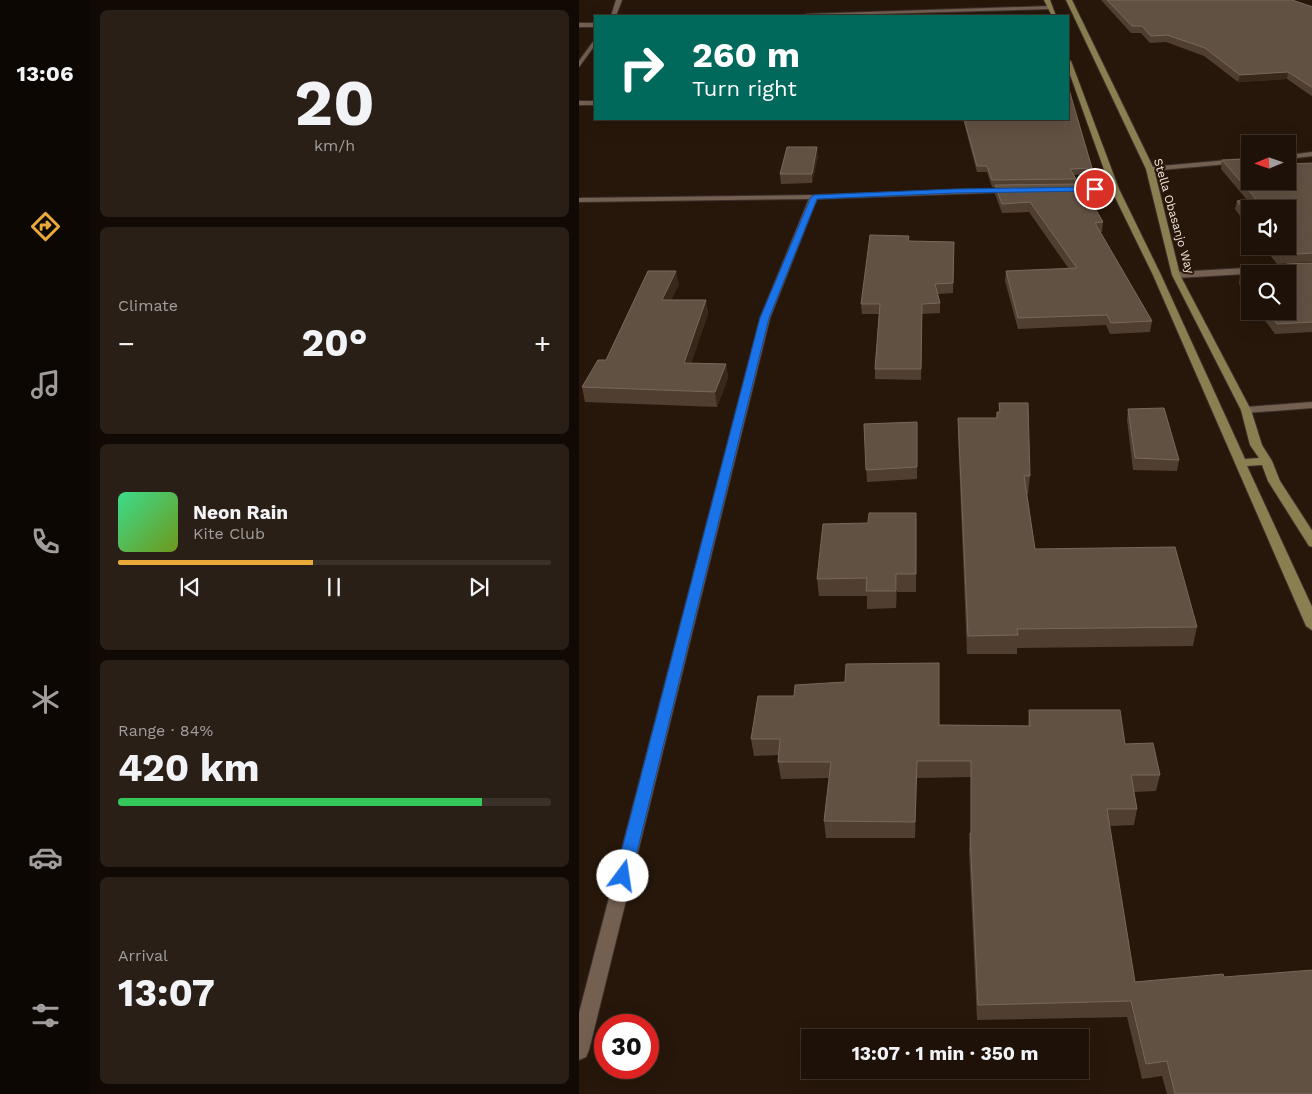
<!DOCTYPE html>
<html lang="en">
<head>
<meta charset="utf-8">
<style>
	:root { --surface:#1d1108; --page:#2a1f16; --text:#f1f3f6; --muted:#a09d9c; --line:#3b3129; --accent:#eaaa39 }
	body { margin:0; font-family:"Work Sans",sans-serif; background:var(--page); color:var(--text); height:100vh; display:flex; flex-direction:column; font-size:19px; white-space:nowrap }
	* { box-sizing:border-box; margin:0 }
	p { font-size:16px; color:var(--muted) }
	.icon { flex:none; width:28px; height:28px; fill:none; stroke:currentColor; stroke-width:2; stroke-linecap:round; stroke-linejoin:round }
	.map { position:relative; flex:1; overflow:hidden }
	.sheet { display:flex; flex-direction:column; gap:10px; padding:10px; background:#100904; width:489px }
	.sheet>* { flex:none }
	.hud { position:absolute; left:15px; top:15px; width:475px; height:105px; border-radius:0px; box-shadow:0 5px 20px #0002,0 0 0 1px var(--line); background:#00695c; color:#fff; overflow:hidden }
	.needle { width:32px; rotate:268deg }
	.buttons { position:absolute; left:662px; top:135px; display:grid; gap:10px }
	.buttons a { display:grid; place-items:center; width:55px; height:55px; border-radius:0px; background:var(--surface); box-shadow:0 5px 20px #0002,0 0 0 1px var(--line); font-size:25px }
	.speed { position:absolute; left:15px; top:1014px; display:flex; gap:10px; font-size:25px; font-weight:700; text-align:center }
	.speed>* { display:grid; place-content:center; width:65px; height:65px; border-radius:50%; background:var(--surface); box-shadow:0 5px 20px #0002,0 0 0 1px var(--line); line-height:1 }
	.speed .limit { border:8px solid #d22; background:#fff; color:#111 }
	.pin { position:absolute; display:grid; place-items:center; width:42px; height:42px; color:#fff; margin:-21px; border:2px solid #fff; border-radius:50%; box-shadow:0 1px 5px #0007 }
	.me { position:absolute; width:55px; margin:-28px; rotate:14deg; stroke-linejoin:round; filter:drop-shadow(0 0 4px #0008) }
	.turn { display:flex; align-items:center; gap:18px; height:105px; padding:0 15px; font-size:22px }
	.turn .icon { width:65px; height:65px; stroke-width:2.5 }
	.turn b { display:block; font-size:35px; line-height:42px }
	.big { font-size:38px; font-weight:700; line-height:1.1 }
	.sheet .tile { flex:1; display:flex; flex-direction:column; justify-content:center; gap:8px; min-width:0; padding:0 18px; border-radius:8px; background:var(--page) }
	.sheet .dial { align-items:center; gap:0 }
	.dial b { font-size:65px; line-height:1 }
	.song { display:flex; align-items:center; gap:15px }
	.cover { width:60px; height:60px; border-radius:8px; background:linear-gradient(135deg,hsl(150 70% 55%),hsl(80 70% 35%)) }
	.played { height:5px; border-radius:2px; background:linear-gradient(90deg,var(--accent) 45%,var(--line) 45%) }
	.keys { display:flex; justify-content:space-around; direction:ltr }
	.heat { display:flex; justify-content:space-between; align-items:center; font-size:28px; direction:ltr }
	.charge { height:8px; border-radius:4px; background:linear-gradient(90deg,#34c759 84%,var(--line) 0) }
	.trip { position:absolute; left:222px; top:1029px; width:288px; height:50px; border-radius:0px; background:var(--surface); box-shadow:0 5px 20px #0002,0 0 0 1px var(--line); font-weight:700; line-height:50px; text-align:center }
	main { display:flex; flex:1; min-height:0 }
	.tab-bar { display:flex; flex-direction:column; width:90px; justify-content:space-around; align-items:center; background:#0c0703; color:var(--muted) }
	.tab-bar .icon { width:35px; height:35px }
	.tab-bar .active { color:var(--accent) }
	.tab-bar b { font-size:22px; color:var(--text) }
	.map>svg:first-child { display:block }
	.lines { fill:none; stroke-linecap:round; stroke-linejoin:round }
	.street-casing { stroke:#3c302c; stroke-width:2 }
	.secondary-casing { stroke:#3c302c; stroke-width:2 }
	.street { fill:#746051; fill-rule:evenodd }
	.secondary { fill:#897f51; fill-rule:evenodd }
	.wall { fill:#503f31 }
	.shaded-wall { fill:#38281a }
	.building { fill:#615143; stroke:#77685b }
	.route { fill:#1a73e8; stroke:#114b97 }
	.labels { text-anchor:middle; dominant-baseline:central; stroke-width:4; stroke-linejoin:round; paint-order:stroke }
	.far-street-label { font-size:12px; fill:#efe4db; stroke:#27170a }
</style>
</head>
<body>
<main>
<nav class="tab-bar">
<b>13:06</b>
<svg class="icon active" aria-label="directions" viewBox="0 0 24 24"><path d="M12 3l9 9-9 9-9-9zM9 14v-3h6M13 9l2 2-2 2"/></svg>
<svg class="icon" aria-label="music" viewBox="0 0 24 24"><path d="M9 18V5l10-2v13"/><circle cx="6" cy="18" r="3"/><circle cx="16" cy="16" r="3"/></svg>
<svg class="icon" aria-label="phone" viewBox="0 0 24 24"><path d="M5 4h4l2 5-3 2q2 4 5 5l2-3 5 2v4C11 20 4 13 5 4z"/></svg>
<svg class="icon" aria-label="climate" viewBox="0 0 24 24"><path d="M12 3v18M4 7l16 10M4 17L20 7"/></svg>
<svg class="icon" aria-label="car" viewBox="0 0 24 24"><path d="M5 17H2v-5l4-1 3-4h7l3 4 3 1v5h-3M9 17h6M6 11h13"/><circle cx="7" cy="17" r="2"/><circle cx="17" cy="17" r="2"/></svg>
<svg class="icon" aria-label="filters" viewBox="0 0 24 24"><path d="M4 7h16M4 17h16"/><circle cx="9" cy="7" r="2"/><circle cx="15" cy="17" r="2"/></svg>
</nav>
<section class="sheet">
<div class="tile dial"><b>20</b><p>km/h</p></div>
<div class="tile"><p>Climate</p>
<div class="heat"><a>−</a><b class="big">20°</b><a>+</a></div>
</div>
<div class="tile">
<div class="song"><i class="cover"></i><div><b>Neon Rain</b><p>Kite Club</p></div></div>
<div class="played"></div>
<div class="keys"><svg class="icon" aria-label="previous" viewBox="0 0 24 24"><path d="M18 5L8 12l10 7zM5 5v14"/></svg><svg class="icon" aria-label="pause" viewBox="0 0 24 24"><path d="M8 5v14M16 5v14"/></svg><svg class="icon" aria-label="next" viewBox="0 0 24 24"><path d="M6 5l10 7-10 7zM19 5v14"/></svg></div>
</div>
<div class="tile"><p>Range · 84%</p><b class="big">420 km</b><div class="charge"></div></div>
<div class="tile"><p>Arrival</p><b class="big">13:07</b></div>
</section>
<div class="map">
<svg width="734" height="1094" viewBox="0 0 734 1094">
	<rect width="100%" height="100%" fill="#27170a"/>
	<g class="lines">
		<defs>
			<g id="street">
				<path d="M37,0h6l-6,16h-5z"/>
				<path d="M472,6l2,3 -250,7 3,-2z"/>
				<rect x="0" y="23" width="16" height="4"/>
				<path d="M16,39v6l-16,22v-6z"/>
				<rect x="0" y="101" width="16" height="4"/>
				<path d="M734,152v4l-25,3v-4z"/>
				<path d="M671,158v4l-100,9 -4,-2 4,-2z"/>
				<path d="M536,187l4,2 -1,2 -49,1 -4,-2 4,-2z"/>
				<path d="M432,188l4,2 -1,2 -197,7 -47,119 -181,732 -3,7 -7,3v-47l181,-695 49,-119 -230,3v-4l235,-3z"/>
				<path d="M734,264v6l-137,8 -4,-3 4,-3z"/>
				<path d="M734,402v6l-67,5 -5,-3 5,-3z"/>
			</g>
			<g id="secondary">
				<path d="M465,0h6l6,16h-4z"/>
				<path d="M487,0h6l82,169 26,106 71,135 11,35 10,16 8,20 33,51v15l-4,-1 -41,-65 -6,-16 -15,1 66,143v22l-7,-5 -153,-351 -42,-86 -43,-120v-10l3,2 48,128 42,86 84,184 14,-1 -9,-13 -9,-35 -69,-135 -26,-106z"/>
			</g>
		</defs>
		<use href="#street" class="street-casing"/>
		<use href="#secondary" class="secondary-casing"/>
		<use href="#street" class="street"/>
		<use href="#secondary" class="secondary"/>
	</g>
	<g class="wall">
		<path d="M522,0h191l21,7v90l-26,-18 -49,3 -34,-26 -38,-14 -16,1 -9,-10h-10z"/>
		<path d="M384,119h105l24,49v6l-18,1 2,4v5l27,38 -1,10h-2l52,89 -2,11 -40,2 -4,-9 -88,4 -13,-48 1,-10 63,-2 -40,-57 -27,1 -7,-19v-7h-3l-5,-15h-10z"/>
		<path d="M239,156l-6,27 -31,1 -1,-10z"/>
		<path d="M643,160l28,21 63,-18v99l-36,2 -14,-18h25l-38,-37v20l-15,-20 2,-8 10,-1 -26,-31z"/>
		<path d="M330,241l45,1 -1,51 -15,1 2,9v10l-18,1 -1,66 -46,-1v-10l4,-55h-17l-1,-10z"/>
		<path d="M734,263v69l-38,2 -17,-23h30l-3,-39 1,-8z"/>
		<path d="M671,274v26l-11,-16 1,-9z"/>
		<path d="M100,284l-8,16h35l2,14 -17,49 35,1 2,14 -11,29 -132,-5 -3,-15z"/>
		<path d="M420,403l31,73 -2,18h-1l8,55 162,78 -4,19 -176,2v6h-50l-9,-218v-18h38l1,-6h2z"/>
		<path d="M549,409l51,51 -2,11 -44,-1 -6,-50z"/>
		<path d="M338,422v57l-50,3 -3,-58z"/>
		<path d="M337,513v79h-19l-1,16 -29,1v-13h-48l-2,-17 51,-56z"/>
		<path d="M450,710l96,34 35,31 -4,16 -22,1 3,17 -3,16 -25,1 26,156 89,-5 89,117h-146l-5,-18 -20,3 -15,-62 -150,3 -8,-170 1,-17h1v-56l-54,1 -2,60h-89l-2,-17 5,-43 -48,1 -3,-17 1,-7 -25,1 -3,-17 188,-14 89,1z"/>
	</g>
	<g class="shaded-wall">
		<path d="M709,72l-1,7 -49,3 2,-7z"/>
		<path d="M238,147l1,9 -6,27v-9z"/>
		<path d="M97,271l3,13 -15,30 -2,-14z"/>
		<path d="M127,300l2,14 -22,63 -2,-14z"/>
		<path d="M147,364l2,14 -11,29 -2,-15z"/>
		<path d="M337,513l1,17 -1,62z"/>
		<path d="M317,574l1,18 -1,16z"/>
		<path d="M338,761v17l-2,60v-16z"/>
	</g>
	<g class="building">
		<path d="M528,0h185l21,7v81l-25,-16 -48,3 -35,-27 -38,-13 -16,1 -9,-10h-10z"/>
		<path d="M489,86l24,82 -22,1 6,10 -84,1 -5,-14h-10l-13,-47h104z"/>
		<path d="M208,147h30l-5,27h-32z"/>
		<path d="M671,159v22h38v-17l25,-1v90l-34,2 -7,-9h16v-37h-38v9l-13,-17 19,-2 -34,-39z"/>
		<path d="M502,184l22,38 -8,1 57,98 -41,2 -4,-8 -89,3 -12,-47 71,-3 -47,-66 -28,2 -7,-19z"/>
		<path d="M291,235l39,1 -1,5 46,1 -1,41 -18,1 5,19 -18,1 -1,65h-46l5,-65h-19z"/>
		<path d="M734,263v59l-36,2 -9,-13h20v-37h-31l35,-2 -6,-8z"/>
		<path d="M69,271h28l-14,29h44l-22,63 42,1 -11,28 -133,-5 16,-27h8z"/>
		<path d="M671,274v14l-10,-13z"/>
		<path d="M420,403h29l2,73h-6l11,73 140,-2 22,80 -180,2 1,6 -50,1 -10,-218h39v-6h3z"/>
		<path d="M585,408l15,52 -44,-2 -7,-49z"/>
		<path d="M338,422v45l-51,3 -2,-46z"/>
		<path d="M290,513h47v61h-20v17h-30l1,-13 -50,1 6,-55 45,-1z"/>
		<path d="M360,663v62l91,1 -1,-16h91l5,34 28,-1 7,32h-29l6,34h-30l28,173 88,-8 1,3 89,-7v124h-138l-8,-33 -21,3 -15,-63 -153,4 -8,-172h1v-72h-54l-2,61 -91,-1 7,-59h-53l2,-23h-29l7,-43h36l1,-11 50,-3 1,-18z"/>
	</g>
	<path class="route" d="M516,187l2,1v3l-142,2 -138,6 -48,119 -138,558 -3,5 -5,2 -5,-2 -3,-5 145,-558 51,-121 3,-2 141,-6z"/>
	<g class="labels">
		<g class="far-street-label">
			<text transform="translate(595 216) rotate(74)">Stella Obasanjo Way</text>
		</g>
	</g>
</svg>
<div class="buttons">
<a><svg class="needle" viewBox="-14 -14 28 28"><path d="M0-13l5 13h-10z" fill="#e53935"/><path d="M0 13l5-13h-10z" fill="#a09d9c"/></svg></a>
<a><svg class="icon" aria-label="sound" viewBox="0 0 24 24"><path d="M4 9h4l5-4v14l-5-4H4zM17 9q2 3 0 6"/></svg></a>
<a><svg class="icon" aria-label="search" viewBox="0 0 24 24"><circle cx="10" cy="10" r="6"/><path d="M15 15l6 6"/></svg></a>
</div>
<div class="speed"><div class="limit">30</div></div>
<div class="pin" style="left:516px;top:189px;background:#d93025"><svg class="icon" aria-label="arrive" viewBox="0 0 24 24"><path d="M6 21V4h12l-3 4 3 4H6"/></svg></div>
<svg class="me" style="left:44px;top:876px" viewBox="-20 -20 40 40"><circle r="19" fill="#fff"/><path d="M0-13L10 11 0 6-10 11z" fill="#1a73e8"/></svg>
<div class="trip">13:07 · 1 min · 350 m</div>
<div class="hud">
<div class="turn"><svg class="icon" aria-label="right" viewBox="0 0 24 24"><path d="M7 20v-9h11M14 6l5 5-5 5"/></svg><div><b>260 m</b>Turn right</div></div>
</div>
</div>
</main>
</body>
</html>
